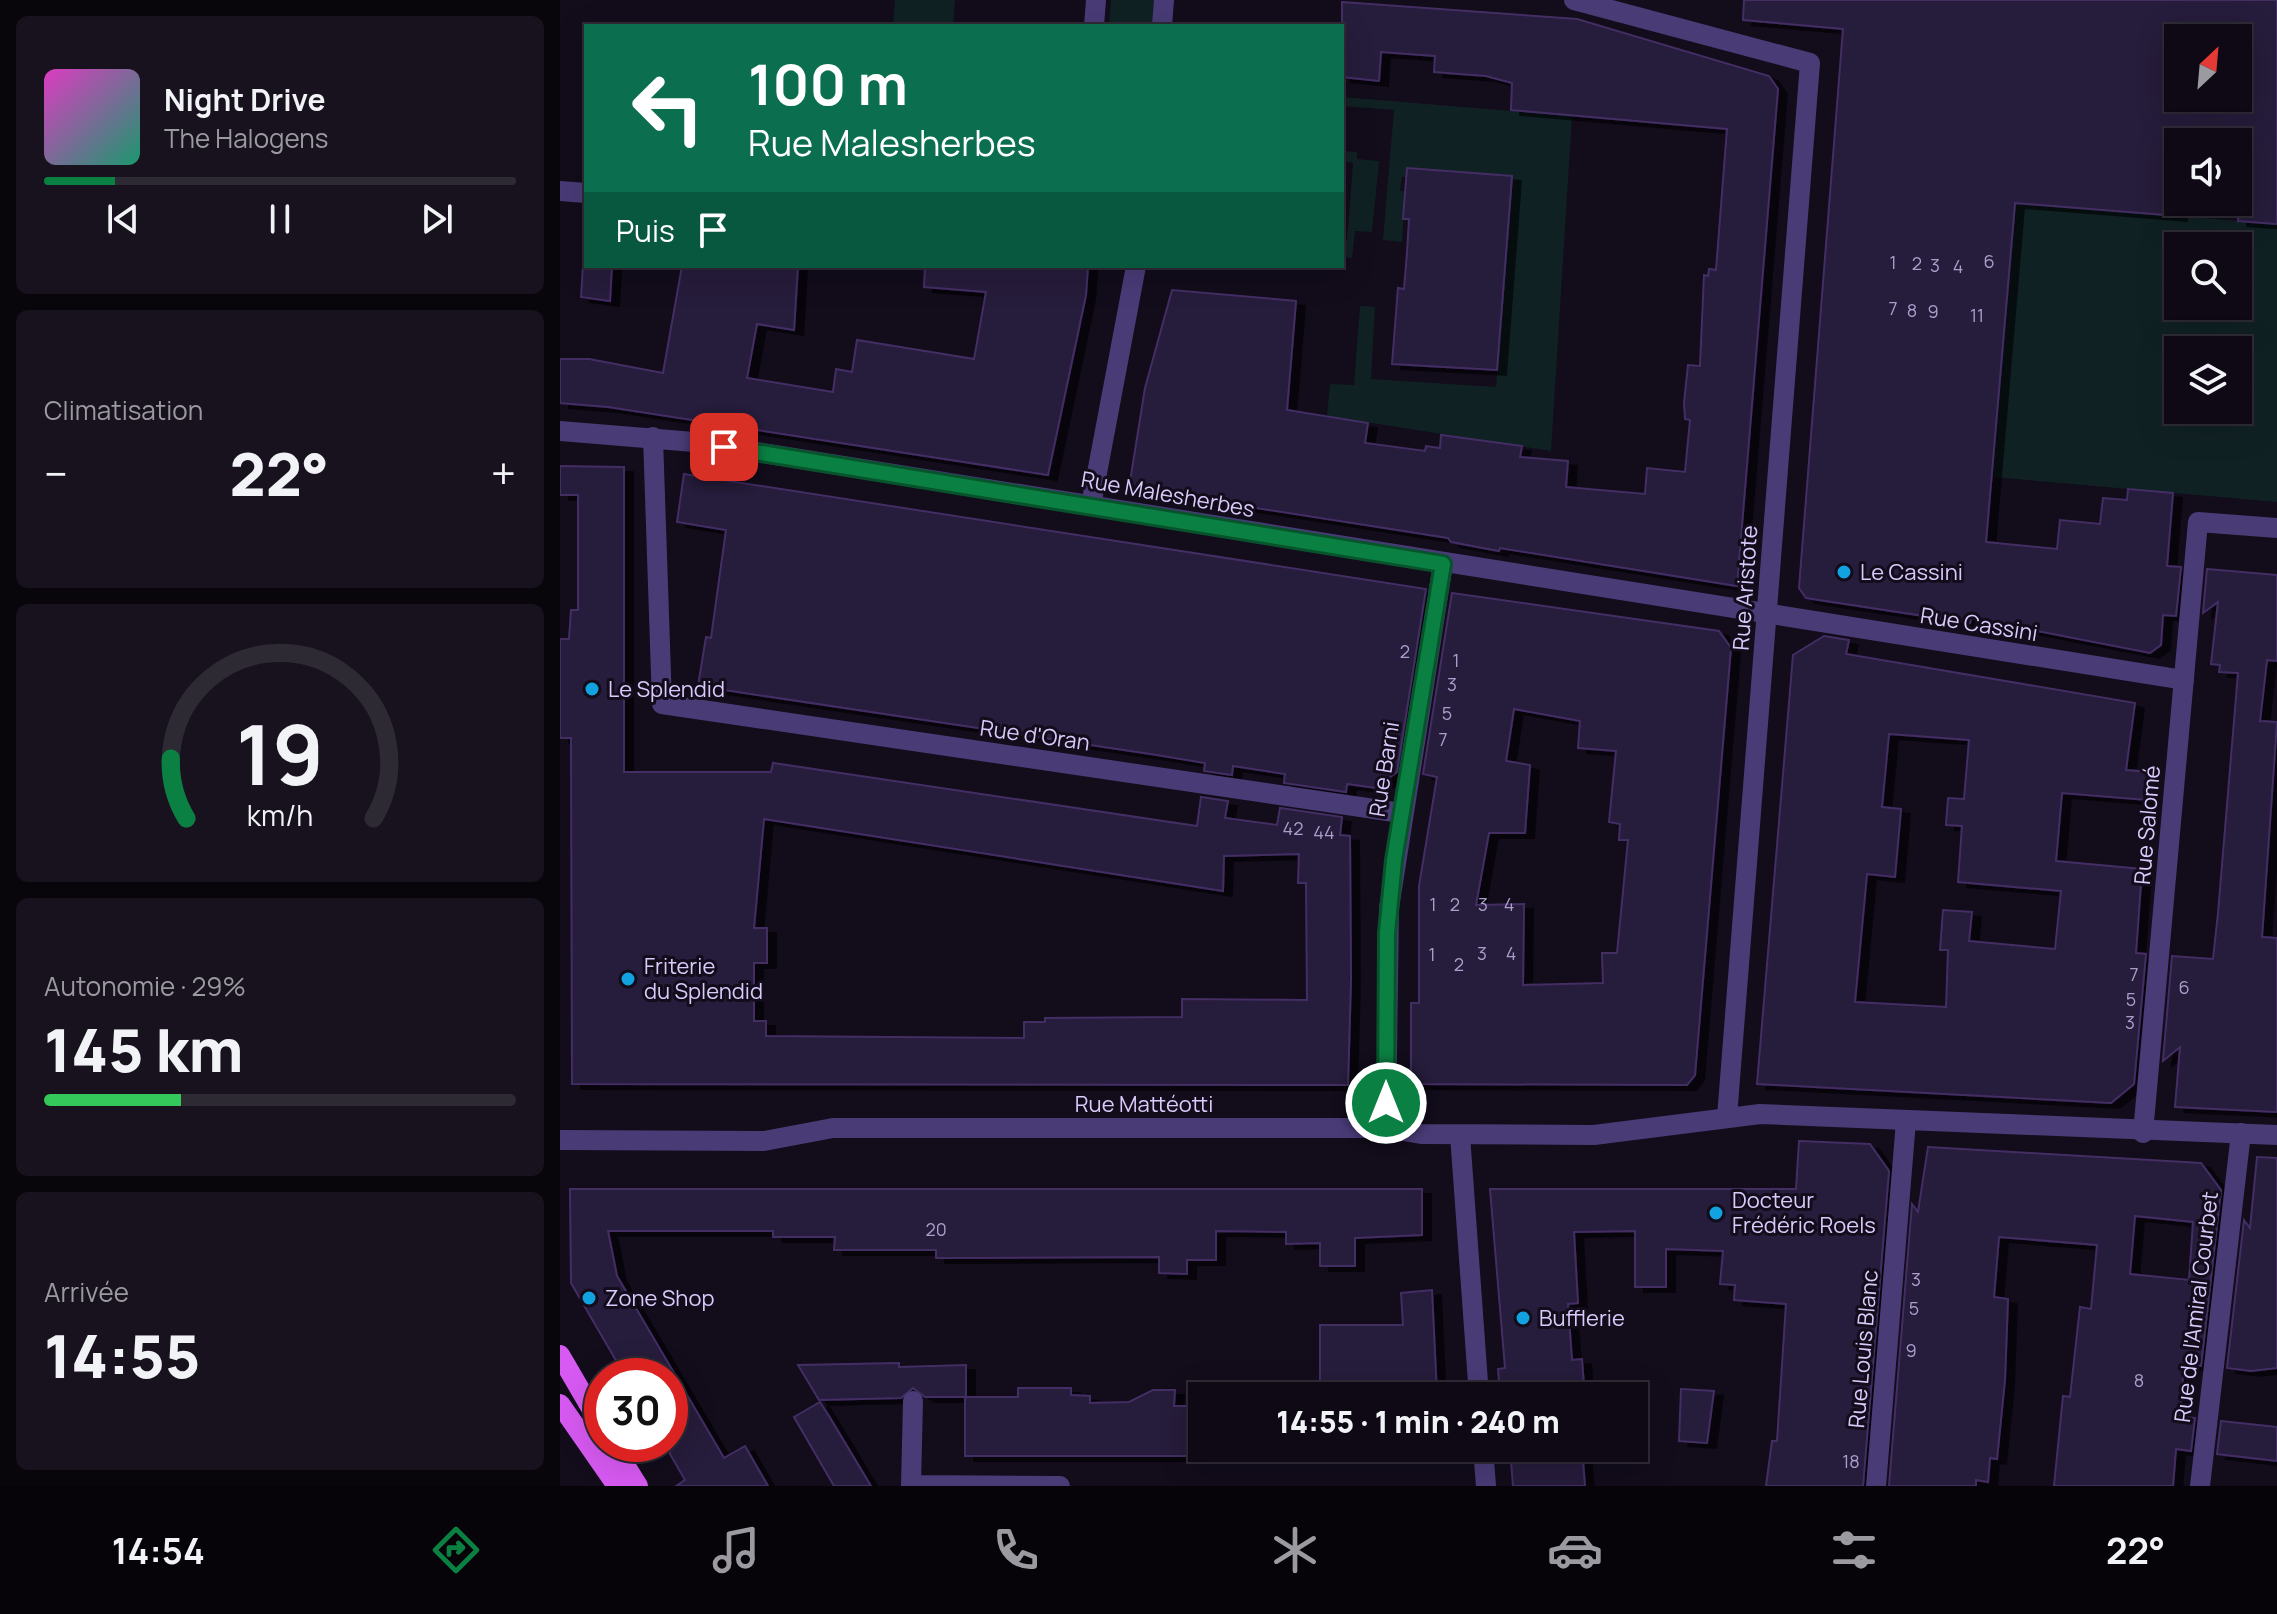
<!DOCTYPE html>
<html lang="fr">
<head>
<meta charset="utf-8">
<style>
	:root { --surface:#0e0914; --page:#17121d; --text:#f1f3f6; --muted:#9b9aa0; --line:#2e2a34; --accent:#0b8043 }
	body { margin:0; font-family:Manrope,sans-serif; background:var(--page); color:var(--text); height:100vh; display:flex; flex-direction:column; font-size:30px; white-space:nowrap }
	* { box-sizing:border-box; margin:0 }
	p { font-size:26px; color:var(--muted) }
	.icon { flex:none; width:44px; height:44px; fill:none; stroke:currentColor; stroke-width:2; stroke-linecap:round; stroke-linejoin:round }
	.map { position:relative; flex:1; overflow:hidden }
	.side { display:flex; flex-direction:column; gap:16px; padding:16px; background:#08050b; width:560px }
	.side>* { flex:none }
	.hud { position:absolute; left:24px; top:24px; width:760px; height:244px; border-radius:0px; box-shadow:0 8px 32px #0002,0 0 0 2px var(--line); background:#0b6e4f; color:#fff; overflow:hidden }
	.needle { width:52px; rotate:26deg }
	.controls { position:absolute; left:1604px; top:24px; display:grid; gap:16px }
	.controls a { display:grid; place-items:center; width:88px; height:88px; border-radius:0px; background:var(--surface); box-shadow:0 8px 32px #0002,0 0 0 2px var(--line); font-size:40px }
	.speed { position:absolute; left:24px; top:1358px; display:flex; gap:16px; font-size:40px; font-weight:700; text-align:center }
	.speed>* { display:grid; place-content:center; width:104px; height:104px; border-radius:50%; background:var(--surface); box-shadow:0 8px 32px #0002,0 0 0 2px var(--line); line-height:1 }
	.speed .limit { border:12px solid #d22; background:#fff; color:#111 }
	.pin { position:absolute; display:grid; place-items:center; width:68px; height:68px; color:#fff; margin:-34px; border-radius:16px; box-shadow:0 4px 12px #0006 }
	.me { position:absolute; width:88px; margin:-44px; rotate:0deg; stroke-linejoin:round; filter:drop-shadow(0 0 6px #0008) }
	.turn { display:flex; align-items:center; gap:28px; height:168px; padding:0 32px; font-size:36px }
	.turn .icon { width:104px; height:104px; stroke-width:2.5 }
	.turn b { display:block; font-size:56px; line-height:68px }
	.then { display:flex; align-items:center; height:76px; padding:0 32px; background:#0003; gap:16px; font-size:30px }
	.big { font-size:60px; font-weight:800; line-height:1.1 }
	.side .widget { flex:1; display:flex; flex-direction:column; justify-content:center; gap:12px; min-width:0; padding:0 28px; border-radius:12px; background:var(--page) }
	.side .dial { align-items:center; gap:0 }
	.dial svg { height:208px; overflow:visible; fill:none; stroke:var(--line); stroke-width:7; stroke-linecap:round; text-anchor:middle }
	.dial text { fill:var(--text); stroke:none }
	.song { display:flex; align-items:center; gap:24px }
	.cover { width:96px; height:96px; border-radius:12px; background:linear-gradient(135deg,hsl(310 70% 55%),hsl(160 70% 35%)) }
	.played { height:8px; border-radius:4px; background:linear-gradient(90deg,var(--accent) 15%,var(--line) 15%) }
	.keys { display:flex; justify-content:space-around; direction:ltr }
	.heat { display:flex; justify-content:space-between; align-items:center; font-size:44px; direction:ltr }
	.charge { height:12px; border-radius:6px; background:linear-gradient(90deg,#34c759 29%,var(--line) 0) }
	.trip { position:absolute; left:628px; top:1382px; width:460px; height:80px; border-radius:0px; background:var(--surface); box-shadow:0 8px 32px #0002,0 0 0 2px var(--line); font-weight:800; line-height:80px; text-align:center }
	.tabs { display:flex; height:128px; justify-content:space-around; align-items:center; background:#060408; color:var(--muted) }
	.tabs .icon { width:56px; height:56px }
	.tabs .active { color:var(--accent) }
	.tabs b { font-size:36px; color:var(--text) }
	main { display:flex; flex:1; min-height:0 }
	.map>svg:first-child { display:block }
	.green { fill:#102124; fill-rule:evenodd }
	.building { fill:#271a3a; stroke:#432e64; stroke-width:2; fill-rule:evenodd; filter:url(#shadow) }
	.lines { fill:none; stroke-linecap:round; stroke-linejoin:round }
	.minor { stroke:#493b76; stroke-width:20 }
	.major { stroke:#d75af2; stroke-width:20 }
	.route-casing { stroke:#07532c; stroke-width:20 }
	.route { stroke:#0b8043; stroke-width:14 }
	.poi-dot { fill:#11a2df; stroke:#120c1b; stroke-width:3 }
	.labels { text-anchor:middle; dominant-baseline:central; stroke-width:6; stroke-linejoin:round; paint-order:stroke }
	.number-label { font-size:18px; fill:#ac9ecb }
	.street-label { font-size:22px; fill:#d9cafb; stroke:#120c1b }
	.poi-label { font-size:22px; fill:#d9cafb; stroke:#120c1b; text-anchor:start }
</style>
</head>
<body>
<main>
<section class="side">
<div class="widget">
<div class="song"><i class="cover"></i><div><b>Night Drive</b><p>The Halogens</p></div></div>
<div class="played"></div>
<div class="keys"><svg class="icon" aria-label="previous" viewBox="0 0 24 24"><path d="M18 5L8 12l10 7zM5 5v14"/></svg><svg class="icon" aria-label="pause" viewBox="0 0 24 24"><path d="M8 5v14M16 5v14"/></svg><svg class="icon" aria-label="next" viewBox="0 0 24 24"><path d="M6 5l10 7-10 7zM19 5v14"/></svg></div>
</div>
<div class="widget"><p>Climatisation</p>
<div class="heat"><a>−</a><b class="big">22°</b><a>+</a></div>
</div>
<div class="widget dial"><svg viewBox="0 0 100 80">
<path d="M14 69A42 42 0 1 1 86 69"/>
<path d="M14 69A42 42 0 0 1 8 46" stroke="#0b8043"/>
<text x="50" y="56" font-size="32" font-weight="700">19</text>
<text x="50" y="72" font-size="11">km/h</text>
</svg></div>
<div class="widget"><p>Autonomie · 29%</p><b class="big">145 km</b><div class="charge"></div></div>
<div class="widget"><p>Arrivée</p><b class="big">14:55</b></div>
</section>
<div class="map">
<svg width="1717" height="1486" viewBox="0 0 1717 1486">
	<defs>
		<filter id="shadow"><feDropShadow dx="9" dy="5" stdDeviation="0" flood-color="#0009"/></filter>
	</defs>
	<rect width="100%" height="100%" fill="#120c1b"/>
	<g class="green">
		<path d="M335,0h60l-2,26h-60z"/>
		<path d="M551,0h45l-2,26h-45z"/>
		<path d="M782,97l230,19 -21,335 -224,-35 3,-32 24,1 6,-79 15,1 -4,72 125,8 6,-93 -61,-124 -33,-2 -1,9h-5l-2,13 5,2 -3,50 -19,-2 11,-130 -52,-4z"/>
		<path d="M782,151l15,1v7l22,2 -7,71 -17,-1 -3,27 -10,-1v-17h5l6,-77 -11,-2z"/>
		<path d="M1409,199l308,25v278l-284,-25 21,-251 -49,-4zM1618,246h60v60h-60zM1618,350h60v60h-60z"/>
	</g>
	<g class="building">
		<path d="M1184,0h533v224l-39,-3v-79h-60v74l-163,-13 -29,339 71,7 3,-29 40,4 3,-26 24,2 1,-11 45,4 -6,73 14,1 -5,49 -13,-1 -2,30 -11,8 -179,-35 -1,5 -164,-25 -7,-10 44,-559 -100,-9zM1618,38h60v60h-60z"/>
		<path d="M782,2l235,17 192,57 9,13 -41,497 -237,-38 -1,3 -48,-9 -3,-4 -319,-50 16,-100 27,-98 124,11 -9,109 81,13 -3,20 60,8 1,-5 14,2 1,-13 81,11 -2,11 48,4 -2,26 79,7 2,-26 38,4 5,-52 -5,-1 -1,-16 4,-38 12,1 4,-91 4,1 1,-7 7,1 11,-141 -216,-19 1,-27 -26,-7 -52,-4 1,-16 -54,-4 -2,29 -37,-4z"/>
		<path d="M847,168l105,8 -15,194 -105,-6 6,-76 6,1 3,-36 2,-34h-6z"/>
		<path d="M23,266h29l-2,35 -29,-4z"/>
		<path d="M122,266h116l-4,64 -37,-6 -10,54 86,14 3,-23 16,3 5,-32 117,19 12,-67 -62,-5 1,-21h163l-2,29 -38,180 -440,-68 -48,-4v-44h29l74,14z"/>
		<path d="M0,466l64,1v305h147l2,-9 424,63 4,-29 27,4 -3,17 52,7 3,-17 62,9 -2,18 10,1 1,143 -3,106 -776,-1 -1,-346h-11v-99h9l2,-29h7v-115h-18zM204,819l459,72 1,-35 75,-2 -1,29h8l1,117 -125,-1v18l-137,1v4h-21v16l-258,-2v-15h-12v-58h13v-35h-13z"/>
		<path d="M124,474l742,115 -29,183 -21,16 -29,-4 -1,8 -62,-9 1,-9 -52,-8 -1,9 -28,-4 1,-8 -48,-8 -459,-69 8,-49 5,1 15,-108 -49,-8z"/>
		<path d="M1647,569l70,6v86l-10,-1 -7,61 17,1 -15,215 15,1v174l-102,-5 5,-60 -17,14 9,-105 41,3 5,-46 20,-240 -19,-1 1,-7 -9,-1 7,-62 -15,11z"/>
		<path d="M892,593l267,38 12,17 -36,427 -8,10 -276,-1v-81h8v-117l18,-109 -14,-3zM954,709l66,12 -2,27 38,3 -7,71 11,2 -1,16h9l-11,113h-15l1,30 -80,2 1,-81 -48,1 13,-72h36l5,-68 -24,-4z"/>
		<path d="M1264,636l25,4 -3,14 289,49 -9,67 24,2 -3,28 -85,-7 -6,68 86,8 -6,84 10,1 -12,130 -23,19 -354,-19 36,-429zM1329,734l80,6 -5,59 -16,-1 -2,27 16,1 -4,56 103,9 -6,58 -86,-8 3,-29 -29,-2 -3,40h8l-2,57 -91,-5 12,-128 28,3 6,-68 -19,-2z"/>
		<path d="M1239,1141l71,3 19,27 -26,315h-97l6,-45h5l9,-137 -52,-4 1,-15 -15,-1 3,-33 -57,-2v38h-31v-56l-61,1 4,71 -10,1 4,56 10,-1 2,27 -23,2v8h-54l-1,-4h-6l-2,-23 7,-1 -15,-179h306z"/>
		<path d="M1368,1147l273,16 20,27 -20,176 -17,-2 -4,53 15,1 -4,33 -15,-2 -3,37h-119l9,-90 7,1 10,-90 11,2 6,-64 -98,-8 -5,60 14,2 -3,81 -8,79 -7,-1 -2,24 -12,-2v6h-87l23,-282 6,8zM1575,1216l58,6 -4,58 -59,-6z"/>
		<path d="M1697,1157l20,1v210l-26,3 -24,-3 17,-148 6,8z"/>
		<path d="M10,1189h852v46l-67,3v28h-35v-23l-34,1v-12l-70,-1v29h-29v14l-28,-1v-16l-223,1v-8h-102l1,-13h-62v-6h-165l9,45 107,182 21,-12 23,40h-92l9,-6 -15,-26v-78h-45l-54,-93z"/>
		<path d="M872,1290l5,106h-56v-11h-61v-60h83l-2,-32z"/>
		<path d="M339,1363v4l67,-2v32h52v-9h53v7l19,1v7l39,-1 24,-12h22l-1,16h28v50h-237v-59h-40l-12,-9 -12,10 -82,2 -21,-35z"/>
		<path d="M1121,1389l33,2 -7,52 -28,-2z"/>
		<path d="M260,1402l9,14 42,70h-37l-40,-69z"/>
		<path d="M1661,1421l56,6v34l-60,-7z"/>
		<path d="M1022,1448l3,38h-72l-3,-38z"/>
	</g>
	<g class="lines">
		<g class="minor">
			<path d="M1014,0l236,63 -83,1054"/>
			<path d="M534,26l2,-26"/>
			<path d="M602,26l2,-26"/>
			<path d="M0,191l26,2"/>
			<path d="M0,431l134,11 1490,238"/>
			<path d="M93,437l9,267 739,109"/>
			<path d="M531,505l45,-239"/>
			<path d="M826,1128l3,-220 54,-344"/>
			<path d="M1583,1133l55,-611 79,6"/>
			<path d="M900,1135l19,261"/>
			<path d="M0,1140l204,1 69,-13h553l35,6 173,1 166,-21 517,21"/>
			<path d="M353,1401l-2,84 149,1"/>
			<path d="M923,1448l3,38"/>
			<path d="M1316,1486l30,-365"/>
			<path d="M1640,1486l41,-353"/>
		</g>
		<g class="major">
			<path d="M0,1355l42,72"/>
			<path d="M0,1404l57,82"/>
			<path d="M52,1444l26,42"/>
		</g>
	</g>
	<g class="lines">
		<defs>
			<path id="route" d="M164,447l719,117 -49,296 -7,73 -1,170"/>
		</defs>
		<use href="#route" class="route-casing"/>
		<use href="#route" class="route"/>
	</g>
	<g class="poi-dot">
		<circle cx="1284" cy="572" r="8"/>
		<circle cx="32" cy="689" r="8"/>
		<circle cx="68" cy="979" r="8"/>
		<circle cx="1156" cy="1213" r="8"/>
		<circle cx="29" cy="1298" r="8"/>
		<circle cx="963" cy="1318" r="8"/>
	</g>
	<g class="labels">
		<g class="number-label">
			<text x="1429" y="261">6</text>
			<text x="1333" y="262">1</text>
			<text x="1357" y="263">2</text>
			<text x="1375" y="265">3</text>
			<text x="1398" y="266">4</text>
			<text x="1333" y="308">7</text>
			<text x="1352" y="310">8</text>
			<text x="1373" y="311">9</text>
			<text x="1417" y="315">11</text>
			<text x="845" y="651">2</text>
			<text x="896" y="660">1</text>
			<text x="892" y="684">3</text>
			<text x="887" y="713">5</text>
			<text x="883" y="739">7</text>
			<text x="733" y="828">42</text>
			<text x="764" y="832">44</text>
			<text x="873" y="904">1</text>
			<text x="895" y="904">2</text>
			<text x="923" y="904">3</text>
			<text x="949" y="904">4</text>
			<text x="922" y="953">3</text>
			<text x="951" y="953">4</text>
			<text x="872" y="954">1</text>
			<text x="899" y="964">2</text>
			<text x="1574" y="974">7</text>
			<text x="1624" y="987">6</text>
			<text x="1571" y="999">5</text>
			<text x="1570" y="1022">3</text>
			<text x="376" y="1229">20</text>
			<text x="1356" y="1279">3</text>
			<text x="1354" y="1308">5</text>
			<text x="1351" y="1350">9</text>
			<text x="1579" y="1380">8</text>
			<text x="1291" y="1461">18</text>
		</g>
		<g class="street-label">
			<text transform="translate(608 494) rotate(10)">Rue Malesherbes</text>
			<text transform="translate(1185 588) rotate(-86)">Rue Aristote</text>
			<text transform="translate(1419 624) rotate(9)">Rue Cassini</text>
			<text transform="translate(475 735) rotate(8)">Rue d'Oran</text>
			<text transform="translate(824 769) rotate(-81)">Rue Barni</text>
			<text transform="translate(1587 825) rotate(-85)">Rue Salomé</text>
			<text x="584" y="1104">Rue Mattéotti</text>
			<text transform="translate(1636 1307) rotate(-83)">Rue de l'Amiral Courbet</text>
			<text transform="translate(1303 1349) rotate(-85)">Rue Louis Blanc</text>
		</g>
		<g class="poi-label">
			<text x="1300" y="572">Le Cassini</text>
			<text x="48" y="689">Le Splendid</text>
			<text x="84" y="966">Friterie<tspan x="84" dy="25">du Splendid</tspan></text>
			<text x="1172" y="1200">Docteur<tspan x="1172" dy="25">Frédéric Roels</tspan></text>
			<text x="45" y="1298">Zone Shop</text>
			<text x="979" y="1318">Bufflerie</text>
		</g>
	</g>
</svg>
<div class="controls">
<a><svg class="needle" viewBox="-14 -14 28 28"><path d="M0-13l5 13h-10z" fill="#e53935"/><path d="M0 13l5-13h-10z" fill="#9b9aa0"/></svg></a>
<a><svg class="icon" aria-label="sound" viewBox="0 0 24 24"><path d="M4 9h4l5-4v14l-5-4H4zM17 9q2 3 0 6"/></svg></a>
<a><svg class="icon" aria-label="search" viewBox="0 0 24 24"><circle cx="10" cy="10" r="6"/><path d="M15 15l6 6"/></svg></a>
<a><svg class="icon" aria-label="layers" viewBox="0 0 24 24"><path d="M12 4l9 5-9 5-9-5zM3 14l9 5 9-5"/></svg></a>
</div>
<div class="speed"><div class="limit">30</div></div>
<div class="pin" style="left:164px;top:447px;background:#d93025"><svg class="icon" aria-label="arrive" viewBox="0 0 24 24"><path d="M6 21V4h12l-3 4 3 4H6"/></svg></div>
<svg class="me" style="left:826px;top:1103px" viewBox="-20 -20 40 40"><circle r="17" fill="#0b8043" stroke="#fff" stroke-width="3"/><path d="M0-11L8 9 0 5-8 9z" fill="#fff"/></svg>
<div class="trip">14:55 · 1 min · 240 m</div>
<div class="hud">
<div class="turn"><svg class="icon" aria-label="left" viewBox="0 0 24 24"><path d="M17 20v-9H6M10 6l-5 5 5 5"/></svg><div><b>100 m</b>Rue Malesherbes</div></div>
<div class="then">Puis<svg class="icon" aria-label="arrive" viewBox="0 0 24 24"><path d="M6 21V4h12l-3 4 3 4H6"/></svg></div>
</div>
</div>
</main>
<nav class="tabs">
<b>14:54</b>
<svg class="icon active" aria-label="directions" viewBox="0 0 24 24"><path d="M12 3l9 9-9 9-9-9zM9 14v-3h6M13 9l2 2-2 2"/></svg>
<svg class="icon" aria-label="music" viewBox="0 0 24 24"><path d="M9 18V5l10-2v13"/><circle cx="6" cy="18" r="3"/><circle cx="16" cy="16" r="3"/></svg>
<svg class="icon" aria-label="phone" viewBox="0 0 24 24"><path d="M5 4h4l2 5-3 2q2 4 5 5l2-3 5 2v4C11 20 4 13 5 4z"/></svg>
<svg class="icon" aria-label="climate" viewBox="0 0 24 24"><path d="M12 3v18M4 7l16 10M4 17L20 7"/></svg>
<svg class="icon" aria-label="car" viewBox="0 0 24 24"><path d="M5 17H2v-5l4-1 3-4h7l3 4 3 1v5h-3M9 17h6M6 11h13"/><circle cx="7" cy="17" r="2"/><circle cx="17" cy="17" r="2"/></svg>
<svg class="icon" aria-label="filters" viewBox="0 0 24 24"><path d="M4 7h16M4 17h16"/><circle cx="9" cy="7" r="2"/><circle cx="15" cy="17" r="2"/></svg>
<b>22°</b>
</nav>
</body>
</html>
